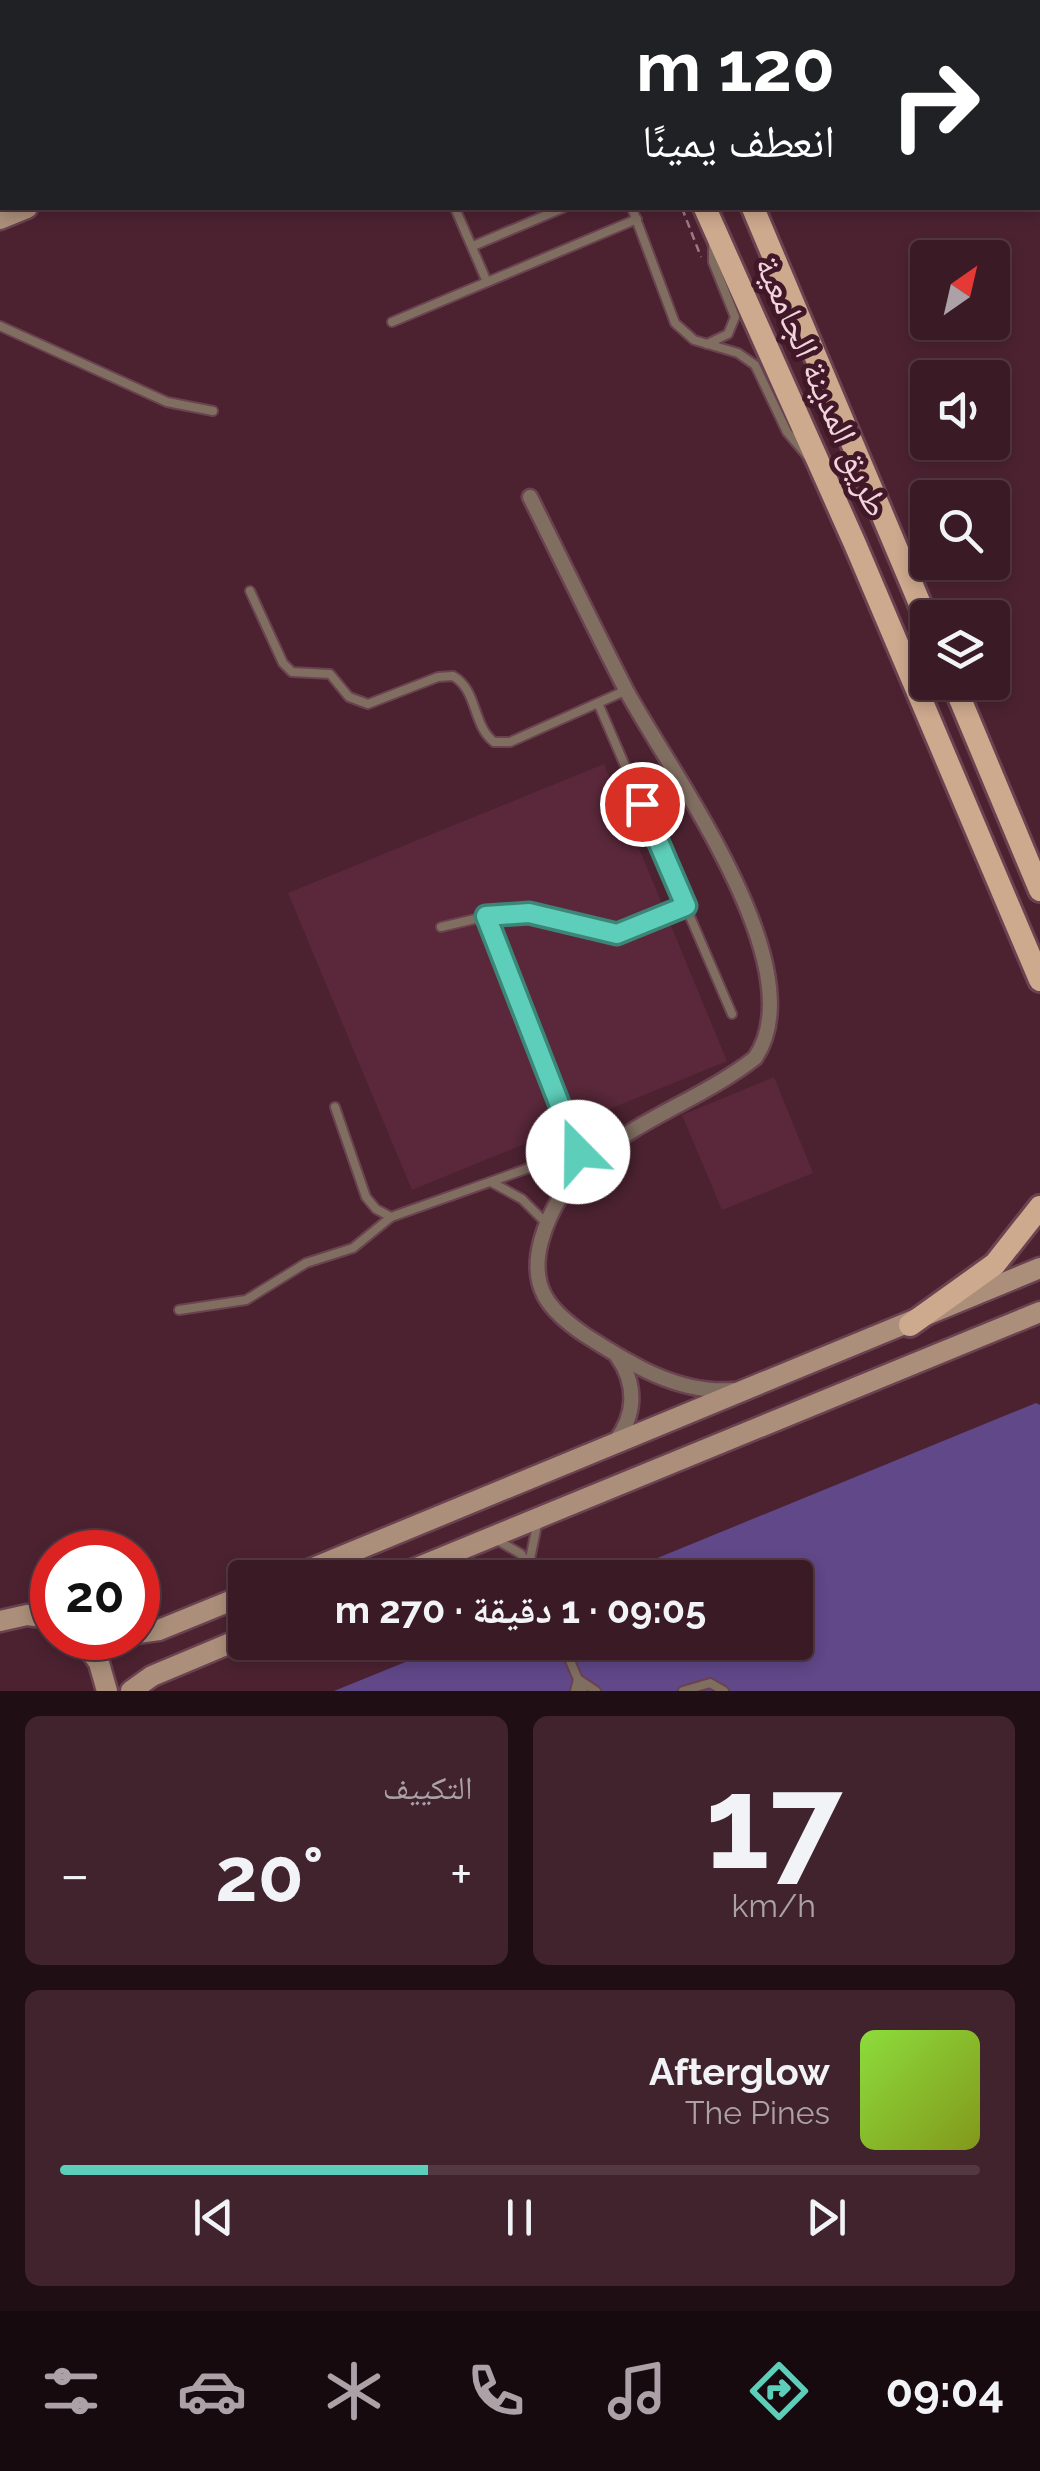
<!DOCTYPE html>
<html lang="ar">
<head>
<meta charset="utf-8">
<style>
	:root { --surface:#391a25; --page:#40232d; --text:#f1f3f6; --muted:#aba1a7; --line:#533842; --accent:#5dceb9 }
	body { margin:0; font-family:Raleway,"Noto Naskh Arabic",sans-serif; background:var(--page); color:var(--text); direction:rtl; height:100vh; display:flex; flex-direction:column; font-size:38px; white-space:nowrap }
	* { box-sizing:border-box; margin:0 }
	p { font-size:32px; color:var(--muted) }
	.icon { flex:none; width:55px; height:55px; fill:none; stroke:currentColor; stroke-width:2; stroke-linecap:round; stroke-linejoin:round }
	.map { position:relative; height:1691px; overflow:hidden; direction:ltr }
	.details { display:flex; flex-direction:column; gap:25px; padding:25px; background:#1f0e14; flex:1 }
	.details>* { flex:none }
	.banner { position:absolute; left:0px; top:0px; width:1040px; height:210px; box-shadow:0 5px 15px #0003,0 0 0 2px var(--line); direction:rtl; background:#202124; color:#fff; overflow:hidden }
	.needle { width:65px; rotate:34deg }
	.buttons { position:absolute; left:910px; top:240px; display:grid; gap:20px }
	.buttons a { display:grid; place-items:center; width:100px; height:100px; border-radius:10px; background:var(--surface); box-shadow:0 5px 15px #0003,0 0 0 2px var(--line); font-size:50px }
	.speed { position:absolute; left:30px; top:1530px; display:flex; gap:20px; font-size:50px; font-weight:700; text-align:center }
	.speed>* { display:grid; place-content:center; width:130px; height:130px; border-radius:50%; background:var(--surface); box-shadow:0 5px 15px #0003,0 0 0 2px var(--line); line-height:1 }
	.speed .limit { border:15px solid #d22; background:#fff; color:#111 }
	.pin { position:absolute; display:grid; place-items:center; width:85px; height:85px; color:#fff; margin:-42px; border:5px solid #fff; border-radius:50%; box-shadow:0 2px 10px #0007 }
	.me { position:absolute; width:110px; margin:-55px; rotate:338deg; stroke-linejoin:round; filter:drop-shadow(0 0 8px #0008) }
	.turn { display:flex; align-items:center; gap:35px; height:210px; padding:0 40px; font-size:45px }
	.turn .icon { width:130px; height:130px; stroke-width:2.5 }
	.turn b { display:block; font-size:70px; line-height:85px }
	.big { font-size:75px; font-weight:700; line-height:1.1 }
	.details .card { flex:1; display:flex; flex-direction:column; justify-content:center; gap:15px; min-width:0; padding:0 35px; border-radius:15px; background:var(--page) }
	.details .dial { align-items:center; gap:0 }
	.dial b { font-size:130px; line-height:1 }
	.song { display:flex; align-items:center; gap:30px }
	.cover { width:120px; height:120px; border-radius:15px; background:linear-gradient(135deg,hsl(90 70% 55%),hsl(70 70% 35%)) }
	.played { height:10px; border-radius:5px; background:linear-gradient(90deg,var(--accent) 40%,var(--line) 40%) }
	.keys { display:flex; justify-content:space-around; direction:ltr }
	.heat { display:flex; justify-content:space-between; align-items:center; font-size:55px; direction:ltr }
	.details .tiles { flex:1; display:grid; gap:25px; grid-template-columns:1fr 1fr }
	.card:last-child { grid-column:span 2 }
	.trip { position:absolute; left:228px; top:1560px; width:585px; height:100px; border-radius:10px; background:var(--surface); box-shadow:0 5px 15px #0003,0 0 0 2px var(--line); font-weight:700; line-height:100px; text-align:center; direction:rtl }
	.tab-bar { display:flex; height:160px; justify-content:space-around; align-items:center; background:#170a0f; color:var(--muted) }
	.tab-bar .icon { width:70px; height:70px }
	.tab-bar .selected { color:var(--accent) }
	.tab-bar b { font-size:45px; color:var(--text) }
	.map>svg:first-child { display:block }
	.built { fill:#5a283a }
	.green { fill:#604889 }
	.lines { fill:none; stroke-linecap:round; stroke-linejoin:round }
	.lane-casing { stroke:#6a4250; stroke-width:12 }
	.street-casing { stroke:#6a4250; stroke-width:19 }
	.secondary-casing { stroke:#6a4250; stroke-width:25 }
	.primary-casing { stroke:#6a4250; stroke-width:28 }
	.path { stroke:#9e7a85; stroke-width:2.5; stroke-dasharray:8 5; stroke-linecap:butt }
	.lane { stroke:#806e61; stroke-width:8 }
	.street { stroke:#806e61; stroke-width:14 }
	.secondary { stroke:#ab8f7a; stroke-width:20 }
	.primary { stroke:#cda98d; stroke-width:22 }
	.route-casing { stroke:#3c8678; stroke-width:25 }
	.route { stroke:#5dceb9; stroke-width:18 }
	.labels { text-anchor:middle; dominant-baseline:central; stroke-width:10; stroke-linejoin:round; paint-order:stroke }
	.street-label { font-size:35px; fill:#f1d4dc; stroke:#411827 }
</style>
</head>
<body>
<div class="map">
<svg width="1040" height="1691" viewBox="0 0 1040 1691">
	<rect width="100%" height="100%" fill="#4c2231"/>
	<g class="built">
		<path d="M604,764l123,297 -315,129 -124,-297z"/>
		<path d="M774,1077l39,96 -91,37 -40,-95z"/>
	</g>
	<path class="green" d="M1036,1403l4,2v286h-706l118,-48 343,-1v-64l-184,-1z"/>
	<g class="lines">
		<defs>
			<g id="lane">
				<path d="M253,0l1,2"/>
				<path d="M310,0l1,2"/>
				<path d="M329,2l6,-2"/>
				<path d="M455,208l32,74"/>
				<path d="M632,208l43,115 19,17 44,13 17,12 32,67 22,26"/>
				<path d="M473,246l90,-38"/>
				<path d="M392,322l245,-103"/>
				<path d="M0,326l167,76 46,9"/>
				<path d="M707,344l21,-10 7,-17 -22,-55v-19"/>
				<path d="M250,591l33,72 9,9 38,2 19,23 19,7 70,-27 15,-1c25,14 19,49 41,66h16l117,-52"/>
				<path d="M598,703l134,311"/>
				<path d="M486,916l97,250"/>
				<path d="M441,927l55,-13 33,-1 88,21 68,-28"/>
				<path d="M335,1107l31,90 10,12 15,8 186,-66"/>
				<path d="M491,1182l31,17 25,25"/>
				<path d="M179,1310l67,-10 60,-37 47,-15 38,-31"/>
				<path d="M497,1540l24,14 14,24"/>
				<path d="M529,1564l8,-39"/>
				<path d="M562,1642l21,49"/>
				<path d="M575,1691l3,-12 18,12"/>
				<path d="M683,1691l27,-8 14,8"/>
			</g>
			<g id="street">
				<path d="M216,0l1,2"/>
				<path d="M408,2l4,-2"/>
				<path d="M530,497c32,64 63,129 96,193 44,82 191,278 129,368 -77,60 -184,76 -214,183 -12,46 7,69 44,94 45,29 93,59 148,55"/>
				<path d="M615,1442c21,-27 22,-58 2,-86"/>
			</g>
			<g id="secondary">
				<path d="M433,2l6,-2"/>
				<path d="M536,2l6,-2"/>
				<path d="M0,191l2,-1"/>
				<path d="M0,219l27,-11"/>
				<path d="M289,1578l751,-310"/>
				<path d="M392,1578l648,-266"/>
				<path d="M0,1621l27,-6 25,3"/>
				<path d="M138,1633l21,-3 86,-35"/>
				<path d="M82,1638l17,25 8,28"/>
				<path d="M131,1691l21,-15 93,-39"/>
			</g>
			<g id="primary">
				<path d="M619,0l1,2"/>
				<path d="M646,0l1,2"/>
				<path d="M670,0l1,2"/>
				<path d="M481,2l6,-2"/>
				<path d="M701,2l1,-2"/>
				<path d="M705,208l150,336 185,436"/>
				<path d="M753,208l175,415"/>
				<path d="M953,682l87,208"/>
				<path d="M910,1325l85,-61 45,-57"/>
			</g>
		</defs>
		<use href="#lane" class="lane-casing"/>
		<use href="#street" class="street-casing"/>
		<use href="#secondary" class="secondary-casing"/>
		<use href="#primary" class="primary-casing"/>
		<g class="path">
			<path d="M590,0l1,2"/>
			<path d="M682,208l19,49"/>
		</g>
		<use href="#lane" class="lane"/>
		<use href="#street" class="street"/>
		<use href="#secondary" class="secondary"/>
		<use href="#primary" class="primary"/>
	</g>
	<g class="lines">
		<defs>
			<path id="route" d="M578,1152l-92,-236 43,-3 88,21 69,-28 -44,-102"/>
		</defs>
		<use href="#route" class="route-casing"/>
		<use href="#route" class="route"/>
	</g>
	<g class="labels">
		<g class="street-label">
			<text transform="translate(823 386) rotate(66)">طريق المدينة الجامعية</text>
		</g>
	</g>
</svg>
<div class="buttons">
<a><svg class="needle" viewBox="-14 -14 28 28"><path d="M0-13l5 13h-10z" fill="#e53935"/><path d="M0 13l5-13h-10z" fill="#aba1a7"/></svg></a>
<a><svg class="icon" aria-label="sound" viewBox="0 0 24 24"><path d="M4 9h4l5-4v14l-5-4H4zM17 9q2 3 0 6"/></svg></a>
<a><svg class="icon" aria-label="search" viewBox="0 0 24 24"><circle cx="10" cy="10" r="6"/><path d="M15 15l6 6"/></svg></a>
<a><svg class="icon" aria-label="layers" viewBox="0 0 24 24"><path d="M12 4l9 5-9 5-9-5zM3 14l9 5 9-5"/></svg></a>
</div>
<div class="speed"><div class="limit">20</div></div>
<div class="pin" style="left:642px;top:804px;background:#d93025"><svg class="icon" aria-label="arrive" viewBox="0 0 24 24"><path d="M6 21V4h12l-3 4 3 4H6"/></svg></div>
<svg class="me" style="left:578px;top:1152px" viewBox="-20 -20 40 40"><circle r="19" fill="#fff"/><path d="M0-13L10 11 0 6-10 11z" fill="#5dceb9"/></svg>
<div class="trip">09:05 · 1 دقيقة · 270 m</div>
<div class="banner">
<div class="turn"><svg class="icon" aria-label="right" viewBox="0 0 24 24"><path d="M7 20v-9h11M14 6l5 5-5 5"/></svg><div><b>120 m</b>انعطف يمينًا</div></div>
</div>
</div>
<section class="details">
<div class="tiles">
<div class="card dial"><b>17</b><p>km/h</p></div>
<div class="card"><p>التكييف</p>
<div class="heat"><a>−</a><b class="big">20°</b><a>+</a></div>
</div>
<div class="card">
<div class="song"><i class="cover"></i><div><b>Afterglow</b><p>The Pines</p></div></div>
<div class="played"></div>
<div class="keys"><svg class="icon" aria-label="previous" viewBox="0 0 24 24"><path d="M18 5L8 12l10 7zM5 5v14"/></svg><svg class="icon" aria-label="pause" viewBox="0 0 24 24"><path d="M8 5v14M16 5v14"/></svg><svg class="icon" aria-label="next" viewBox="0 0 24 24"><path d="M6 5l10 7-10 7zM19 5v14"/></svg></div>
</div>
</div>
</section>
<nav class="tab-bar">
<b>09:04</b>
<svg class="icon selected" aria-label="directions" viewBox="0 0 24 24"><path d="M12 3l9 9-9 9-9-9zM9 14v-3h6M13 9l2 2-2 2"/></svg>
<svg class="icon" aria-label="music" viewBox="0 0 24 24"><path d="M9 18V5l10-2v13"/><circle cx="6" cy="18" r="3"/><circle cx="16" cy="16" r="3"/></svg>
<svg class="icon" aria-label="phone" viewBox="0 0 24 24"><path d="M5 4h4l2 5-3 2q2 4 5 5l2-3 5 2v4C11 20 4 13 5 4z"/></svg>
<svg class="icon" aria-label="climate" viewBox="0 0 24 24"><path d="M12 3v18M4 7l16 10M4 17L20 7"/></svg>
<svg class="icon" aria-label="car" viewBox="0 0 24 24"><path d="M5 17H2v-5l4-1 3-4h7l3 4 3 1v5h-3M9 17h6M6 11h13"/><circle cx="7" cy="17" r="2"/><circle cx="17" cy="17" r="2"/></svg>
<svg class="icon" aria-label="filters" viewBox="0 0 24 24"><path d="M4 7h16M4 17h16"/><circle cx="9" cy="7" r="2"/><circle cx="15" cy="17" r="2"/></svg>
</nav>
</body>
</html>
